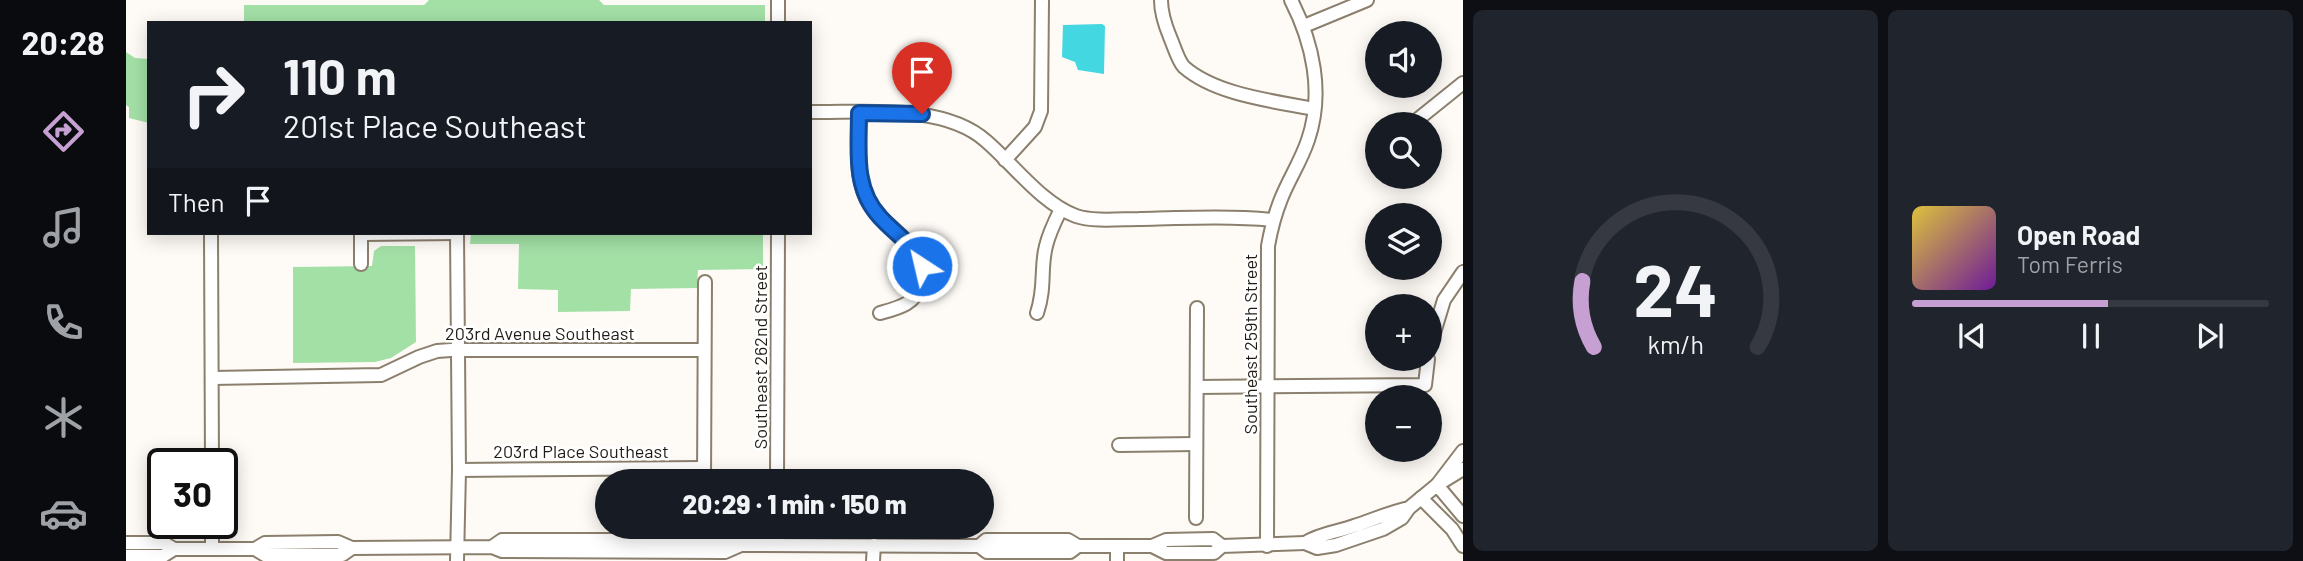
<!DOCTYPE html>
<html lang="en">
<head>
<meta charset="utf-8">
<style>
	:root { --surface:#171b24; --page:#20242c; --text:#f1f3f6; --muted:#9ea1a6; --line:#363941; --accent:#c6a0d3 }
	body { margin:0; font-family:Barlow,sans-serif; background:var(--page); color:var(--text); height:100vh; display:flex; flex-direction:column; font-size:26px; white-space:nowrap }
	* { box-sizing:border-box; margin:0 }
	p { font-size:23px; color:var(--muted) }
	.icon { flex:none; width:38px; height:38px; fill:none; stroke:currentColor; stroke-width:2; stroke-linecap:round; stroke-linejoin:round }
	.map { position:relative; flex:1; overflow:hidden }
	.side { display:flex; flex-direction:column; gap:10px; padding:10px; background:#0d0f14; width:840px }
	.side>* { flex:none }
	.banner { position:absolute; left:21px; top:21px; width:665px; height:214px; border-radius:0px; box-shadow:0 4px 18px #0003; background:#171b24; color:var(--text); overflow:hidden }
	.controls { position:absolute; left:1239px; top:21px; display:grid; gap:14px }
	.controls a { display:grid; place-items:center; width:77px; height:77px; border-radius:50%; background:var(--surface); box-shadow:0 4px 18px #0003; font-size:35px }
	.speed { position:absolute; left:21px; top:448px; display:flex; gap:14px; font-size:35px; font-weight:700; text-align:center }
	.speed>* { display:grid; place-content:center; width:91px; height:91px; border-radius:50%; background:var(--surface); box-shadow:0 4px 18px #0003; line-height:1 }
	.speed .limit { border:4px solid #111; border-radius:10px; background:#fff; color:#111 }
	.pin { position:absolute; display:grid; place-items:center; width:60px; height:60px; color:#fff; margin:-72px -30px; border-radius:50% 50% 50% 0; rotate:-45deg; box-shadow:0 0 7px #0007 }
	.pin .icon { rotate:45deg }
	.me { position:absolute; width:77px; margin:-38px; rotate:325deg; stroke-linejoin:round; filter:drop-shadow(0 0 5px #0008) }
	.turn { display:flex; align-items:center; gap:24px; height:147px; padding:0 21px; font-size:32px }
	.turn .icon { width:91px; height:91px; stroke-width:2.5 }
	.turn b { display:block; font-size:49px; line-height:60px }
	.then { display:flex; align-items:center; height:66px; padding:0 21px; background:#0003; gap:14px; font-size:26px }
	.side .card { flex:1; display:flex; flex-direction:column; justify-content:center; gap:10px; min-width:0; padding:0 24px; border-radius:10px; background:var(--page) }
	.side .dial { align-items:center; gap:0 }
	.dial svg { height:182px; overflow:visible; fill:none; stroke:var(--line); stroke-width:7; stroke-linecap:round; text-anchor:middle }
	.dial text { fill:var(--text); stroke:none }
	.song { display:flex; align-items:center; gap:21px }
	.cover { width:84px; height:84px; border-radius:10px; background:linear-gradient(135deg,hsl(50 70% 55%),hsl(280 70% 35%)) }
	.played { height:7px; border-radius:4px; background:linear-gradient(90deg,var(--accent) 55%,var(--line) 55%) }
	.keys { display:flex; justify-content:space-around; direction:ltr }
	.side .tiles { flex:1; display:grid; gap:10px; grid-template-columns:repeat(2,1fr) }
	.trip { position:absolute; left:469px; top:469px; width:399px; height:70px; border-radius:35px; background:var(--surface); box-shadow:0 4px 18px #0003; font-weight:800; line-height:70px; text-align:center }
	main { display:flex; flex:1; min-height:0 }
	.tab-bar { display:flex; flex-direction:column; width:126px; justify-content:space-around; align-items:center; background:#090b0e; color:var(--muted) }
	.tab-bar .icon { width:49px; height:49px }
	.tab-bar .selected { color:var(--accent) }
	.tab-bar b { font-size:32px; color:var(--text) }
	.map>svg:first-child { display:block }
	.green { fill:#a3e0a6 }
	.water { fill:#43d8e1 }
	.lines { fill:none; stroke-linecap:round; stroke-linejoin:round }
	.street-casing { stroke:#8b7f6d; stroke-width:16 }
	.street { stroke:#fff; stroke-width:12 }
	.route-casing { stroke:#114b97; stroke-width:18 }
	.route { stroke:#1a73e8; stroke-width:12 }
	.labels { text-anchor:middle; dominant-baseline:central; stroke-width:5; stroke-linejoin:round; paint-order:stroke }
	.street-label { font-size:18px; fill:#201b14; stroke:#fff }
</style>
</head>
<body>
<main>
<nav class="tab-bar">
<b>20:28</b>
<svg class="icon selected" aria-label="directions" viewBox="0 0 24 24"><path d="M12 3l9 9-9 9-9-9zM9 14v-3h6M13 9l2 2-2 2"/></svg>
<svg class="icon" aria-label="music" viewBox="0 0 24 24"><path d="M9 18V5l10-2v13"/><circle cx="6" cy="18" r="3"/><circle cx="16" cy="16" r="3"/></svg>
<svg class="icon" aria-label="phone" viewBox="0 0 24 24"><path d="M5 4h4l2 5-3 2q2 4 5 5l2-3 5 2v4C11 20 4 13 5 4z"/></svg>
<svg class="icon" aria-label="climate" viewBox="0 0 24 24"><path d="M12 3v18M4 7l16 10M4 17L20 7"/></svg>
<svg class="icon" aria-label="car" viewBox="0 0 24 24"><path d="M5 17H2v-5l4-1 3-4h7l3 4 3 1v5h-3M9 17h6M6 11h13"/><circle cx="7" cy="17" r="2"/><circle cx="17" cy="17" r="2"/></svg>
</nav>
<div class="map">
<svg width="1337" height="561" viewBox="0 0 1337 561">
	<rect width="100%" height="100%" fill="#fefbf7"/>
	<g class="green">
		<path d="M303,0h170l5,5h161v18h-521v-18h180z"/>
		<path d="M0,52l9,6 14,1v64l-20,-5v-11l-3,-2z"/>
		<path d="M345,233h292v36l-65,1 -1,18 -66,1 -1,22 -72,1v-22l-40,-1 1,-45h-49z"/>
		<path d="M255,246h34l1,96 -25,16 -16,4 -82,1v-96l79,-1 2,-15z"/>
	</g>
	<path class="water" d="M976,24l3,2 -1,48 -26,-4 -3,-8 -13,-5 1,-32z"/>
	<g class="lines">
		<defs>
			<g id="street">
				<path d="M1035,0c0,13 4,25 9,37 4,9 8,24 14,30 32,28 90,34 130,42"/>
				<path d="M652,23v-23"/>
				<path d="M1178,26l63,-26"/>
				<path d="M684,112c54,1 133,-9 176,29 27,23 56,63 90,75 18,6 44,3 63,3 45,-1 90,-3 134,1"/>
				<path d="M733,113c0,27 -5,60 7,85 14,30 66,46 55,86 -5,20 -23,24 -41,29"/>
				<path d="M1286,124l51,-41"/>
				<path d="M879,160l30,-33 6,-16 1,-111"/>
				<path d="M85,233l1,231"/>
				<path d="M235,233v31"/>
				<path d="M331,233l2,237 -2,91"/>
				<path d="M235,234l96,-1"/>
				<path d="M911,313c9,-27 3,-44 9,-67 3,-13 9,-25 15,-37"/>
				<path d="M1304,346l14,-46 19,-28"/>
				<path d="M86,378l169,-3 38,-18 18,-6 14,-1h253"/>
				<path d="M1071,387l228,-2 3,-26"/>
				<path d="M993,445l77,-1"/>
				<path d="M1337,451l-26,34 26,-16"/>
				<path d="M333,470l245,-2"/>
				<path d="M578,481l1,-199"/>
				<path d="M651,481l1,-248"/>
				<path d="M1295,498l31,31 11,17"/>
				<path d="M1283,508c-19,4 -36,12 -55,18 -16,6 -34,7 -49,17l12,5 19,-3 47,-16 19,-11 7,-10 28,-23 26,31"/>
				<path d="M1070,518l1,-210"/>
				<path d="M651,527v18"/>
				<path d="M0,543h38l10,6 -11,7h-37"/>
				<path d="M615,545l238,1 8,6h83l8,-6 -10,-6h-82l-7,6"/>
				<path d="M952,546h74"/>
				<path d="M1096,546l-8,7h-48l-14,-7 14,-6 47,-1 9,7 83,-3"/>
				<path d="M1141,546l1,-300c3,-17 7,-32 13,-47 8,-20 20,-38 27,-59 16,-47 5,-97 -17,-140"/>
				<path d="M226,548l140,-1 10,4 223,1 16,-7 -11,-5h-228l-10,7"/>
				<path d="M48,549h81l10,-6 73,-1 14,6 -10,7h-77l-10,-6"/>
				<path d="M86,549v-26"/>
				<path d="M747,561l1,-16"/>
				<path d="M991,561v-15"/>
			</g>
		</defs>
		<use href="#street" class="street-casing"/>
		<use href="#street" class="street"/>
	</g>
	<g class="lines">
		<defs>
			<path id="route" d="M796,266c-8,-22 -27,-32 -42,-49 -27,-29 -21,-67 -21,-104l63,1"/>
		</defs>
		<use href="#route" class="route-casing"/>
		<use href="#route" class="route"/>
	</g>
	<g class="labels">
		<g class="street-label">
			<text x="414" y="333">203rd Avenue Southeast</text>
			<text transform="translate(1124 344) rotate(-90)">Southeast 259th Street</text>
			<text transform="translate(634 357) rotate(-90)">Southeast 262nd Street</text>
			<text x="455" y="451">203rd Place Southeast</text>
		</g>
	</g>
</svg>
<div class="controls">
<a><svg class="icon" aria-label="sound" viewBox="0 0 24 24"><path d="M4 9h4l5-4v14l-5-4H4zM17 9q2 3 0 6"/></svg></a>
<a><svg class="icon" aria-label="search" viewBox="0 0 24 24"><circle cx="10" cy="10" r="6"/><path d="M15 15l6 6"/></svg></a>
<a><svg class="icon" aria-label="layers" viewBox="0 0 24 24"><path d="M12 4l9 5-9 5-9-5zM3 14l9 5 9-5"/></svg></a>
<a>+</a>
<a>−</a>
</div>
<div class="speed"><div class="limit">30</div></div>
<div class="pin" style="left:796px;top:114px;background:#d93025"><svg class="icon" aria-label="arrive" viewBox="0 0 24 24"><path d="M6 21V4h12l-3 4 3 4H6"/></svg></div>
<svg class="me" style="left:796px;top:266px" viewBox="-20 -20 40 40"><circle r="17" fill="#1a73e8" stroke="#fff" stroke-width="3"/><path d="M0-11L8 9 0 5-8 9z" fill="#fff"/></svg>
<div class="trip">20:29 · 1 min · 150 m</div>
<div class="banner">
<div class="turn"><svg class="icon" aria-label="right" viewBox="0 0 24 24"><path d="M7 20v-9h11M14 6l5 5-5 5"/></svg><div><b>110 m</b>201st Place Southeast</div></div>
<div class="then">Then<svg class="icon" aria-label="arrive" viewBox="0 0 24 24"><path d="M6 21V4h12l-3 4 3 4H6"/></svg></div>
</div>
</div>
<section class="side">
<div class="tiles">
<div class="card dial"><svg viewBox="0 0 100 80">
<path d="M14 69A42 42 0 1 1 86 69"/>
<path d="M14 69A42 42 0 0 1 9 40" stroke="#c6a0d3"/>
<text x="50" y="56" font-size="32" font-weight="700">24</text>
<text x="50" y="72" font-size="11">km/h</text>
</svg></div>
<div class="card">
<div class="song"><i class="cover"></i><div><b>Open Road</b><p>Tom Ferris</p></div></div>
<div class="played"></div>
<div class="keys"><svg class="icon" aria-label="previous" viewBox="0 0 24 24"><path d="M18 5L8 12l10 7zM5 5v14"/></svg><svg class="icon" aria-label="pause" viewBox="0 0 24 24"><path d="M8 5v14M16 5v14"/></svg><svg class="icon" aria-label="next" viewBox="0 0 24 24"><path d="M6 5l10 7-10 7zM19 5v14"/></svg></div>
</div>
</div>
</section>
</main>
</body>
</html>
